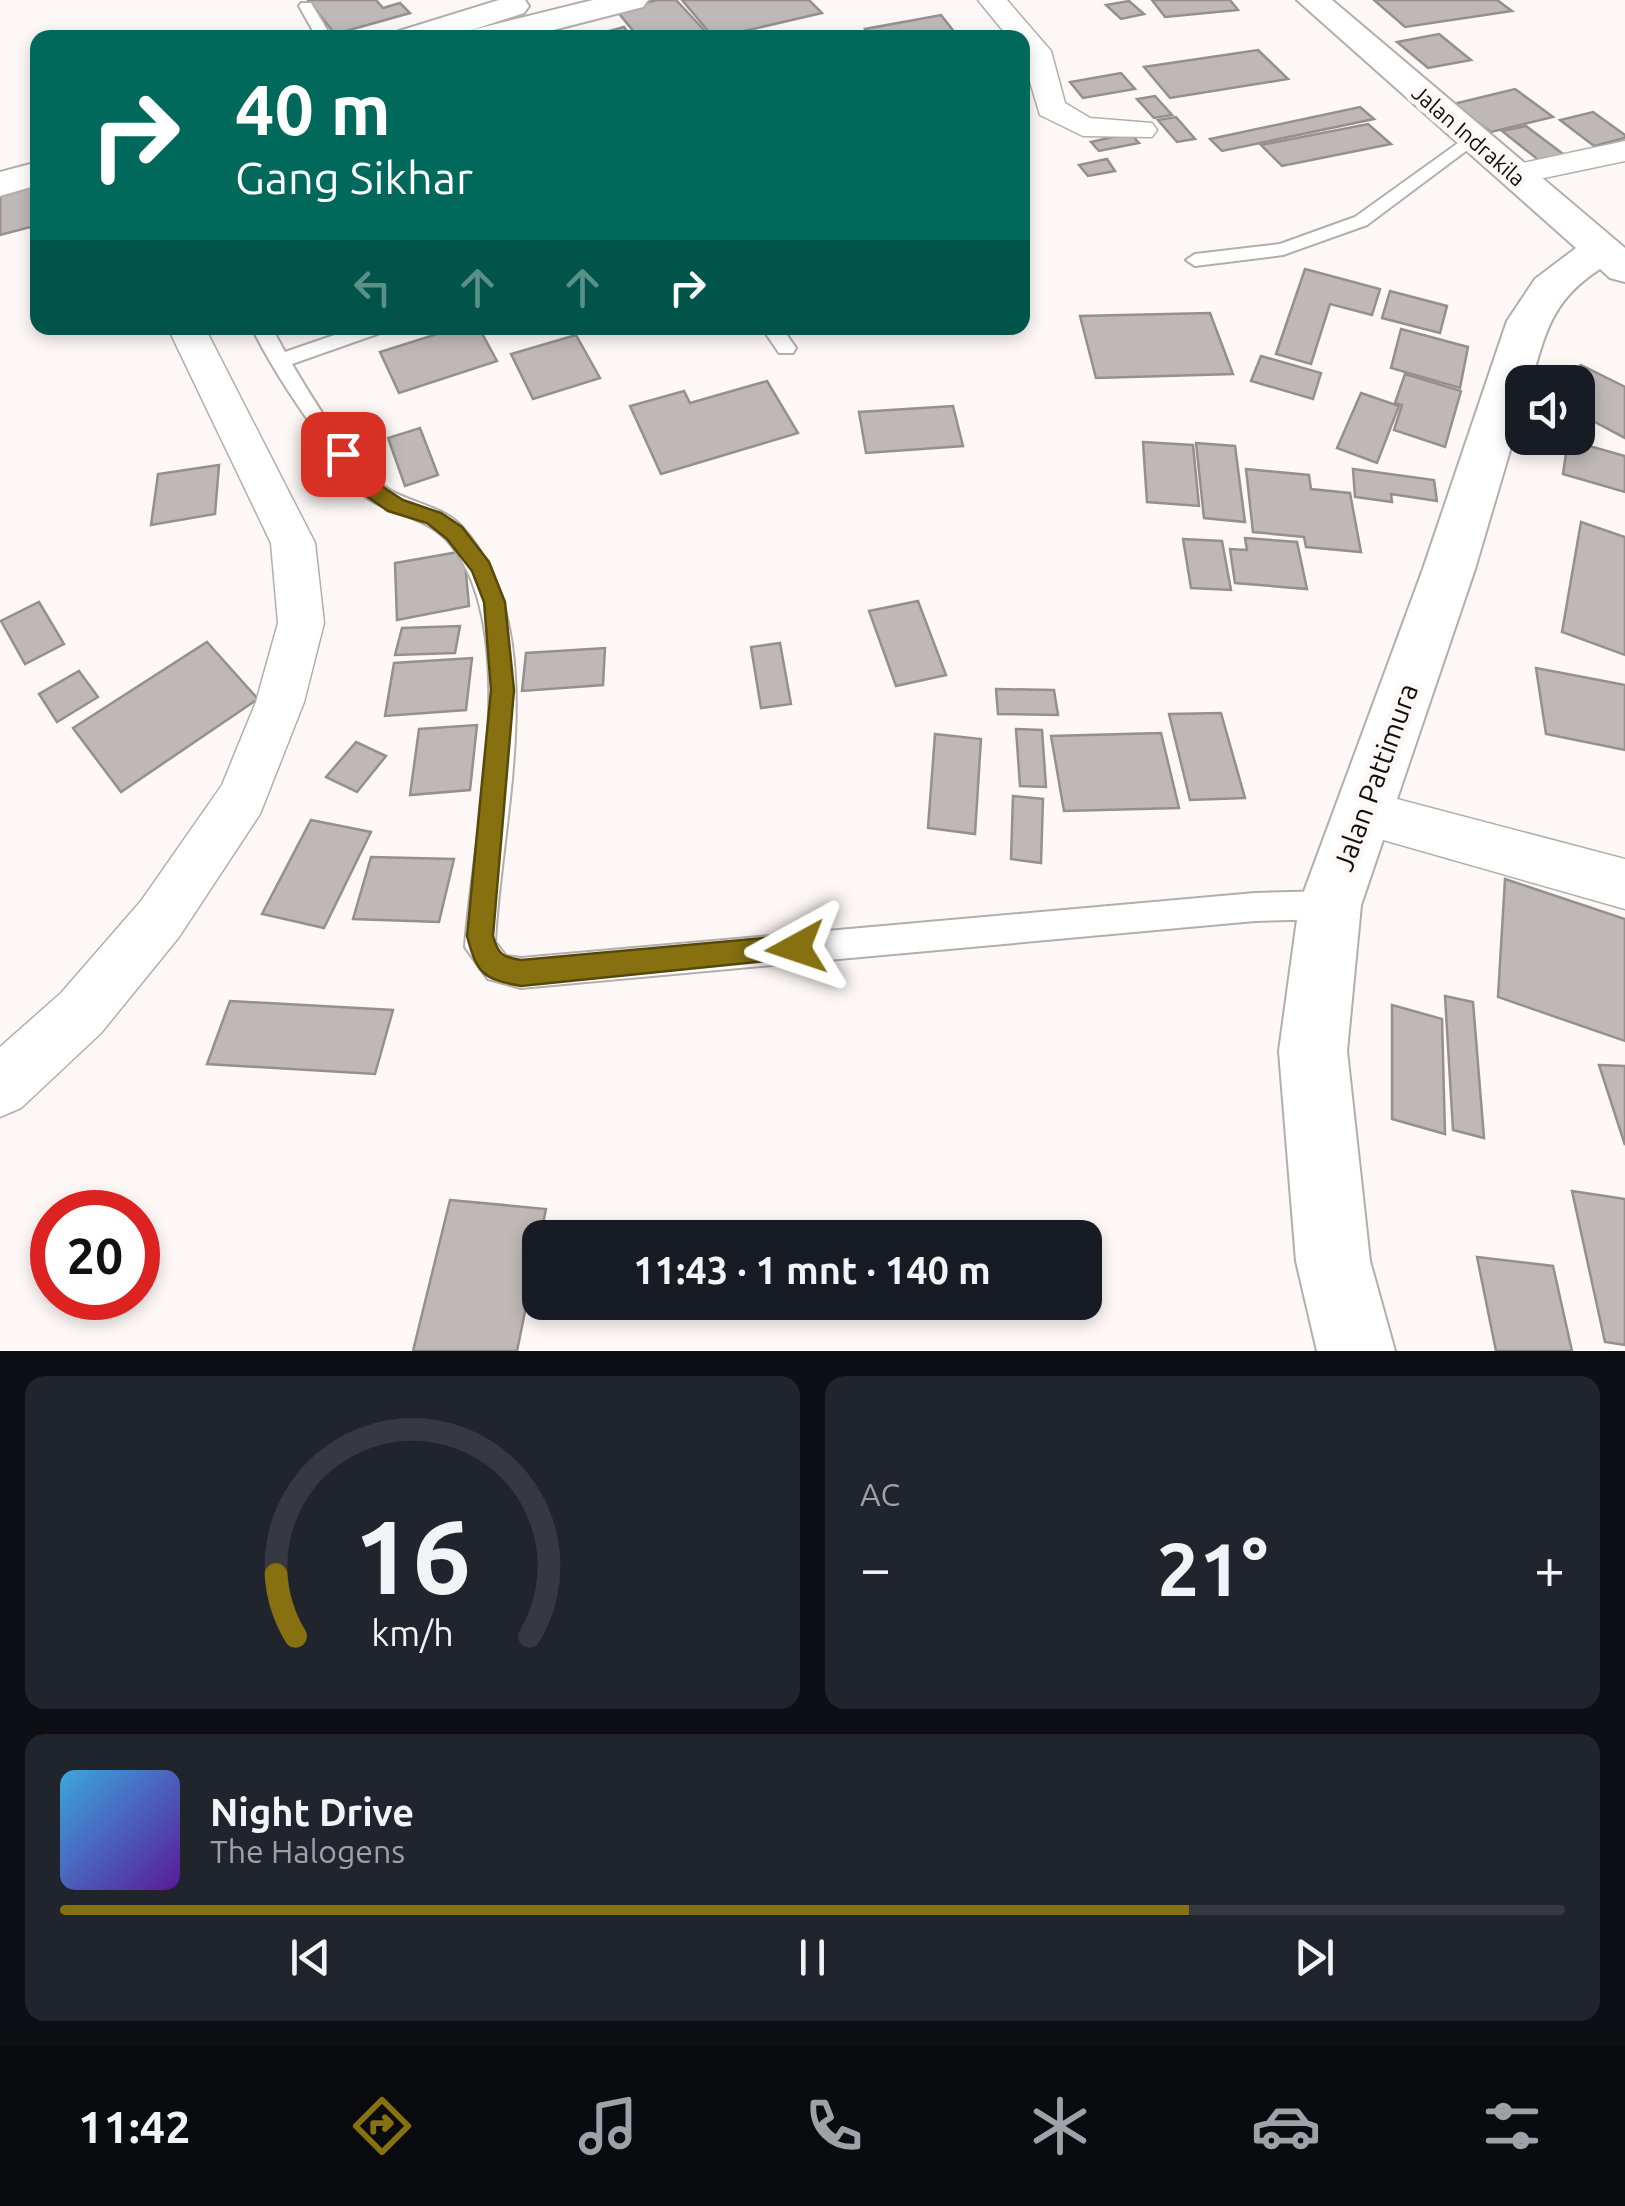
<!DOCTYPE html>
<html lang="id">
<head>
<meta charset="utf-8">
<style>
	:root { --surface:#171b24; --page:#20242c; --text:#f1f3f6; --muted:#9ea1a6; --line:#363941; --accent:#867010 }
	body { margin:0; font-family:Ubuntu,sans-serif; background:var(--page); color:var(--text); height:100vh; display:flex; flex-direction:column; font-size:38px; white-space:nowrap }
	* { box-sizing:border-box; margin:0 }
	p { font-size:32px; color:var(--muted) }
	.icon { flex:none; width:55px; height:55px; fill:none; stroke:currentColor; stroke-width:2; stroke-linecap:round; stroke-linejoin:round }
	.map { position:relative; height:1351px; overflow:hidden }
	.details { display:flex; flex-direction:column; gap:25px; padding:25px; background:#0d0f14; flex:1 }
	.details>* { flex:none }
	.banner { position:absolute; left:30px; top:30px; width:1000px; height:305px; border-radius:20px; box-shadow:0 5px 15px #0003; background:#00695c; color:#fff; overflow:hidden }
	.tools { position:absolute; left:1505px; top:365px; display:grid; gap:20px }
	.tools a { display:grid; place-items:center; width:90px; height:90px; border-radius:20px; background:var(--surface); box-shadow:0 5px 15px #0003; font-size:50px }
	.speed { position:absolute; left:30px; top:1190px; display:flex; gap:20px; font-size:50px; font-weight:700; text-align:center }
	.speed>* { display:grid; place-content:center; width:130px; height:130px; border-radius:50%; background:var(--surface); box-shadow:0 5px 15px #0003; line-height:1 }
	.speed .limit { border:15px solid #d22; background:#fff; color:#111 }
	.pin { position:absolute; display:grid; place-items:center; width:85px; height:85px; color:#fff; margin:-42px; border-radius:20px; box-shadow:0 5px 15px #0006 }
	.me { position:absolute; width:110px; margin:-55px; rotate:265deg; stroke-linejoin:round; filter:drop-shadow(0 0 8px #0008) }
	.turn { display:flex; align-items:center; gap:35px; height:210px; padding:0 40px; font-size:45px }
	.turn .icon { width:130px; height:130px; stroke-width:2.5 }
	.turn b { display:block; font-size:70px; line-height:85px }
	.lanes { display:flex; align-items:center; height:95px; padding:0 40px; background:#0003; justify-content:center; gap:50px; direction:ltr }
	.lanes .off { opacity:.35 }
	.big { font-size:75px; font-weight:700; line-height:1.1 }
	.details .widget { flex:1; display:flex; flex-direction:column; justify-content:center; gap:15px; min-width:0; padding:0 35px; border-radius:20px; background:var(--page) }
	.details .dial { align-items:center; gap:0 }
	.dial svg { height:260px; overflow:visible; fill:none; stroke:var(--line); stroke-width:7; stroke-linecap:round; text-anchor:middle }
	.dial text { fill:var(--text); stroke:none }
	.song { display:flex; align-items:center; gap:30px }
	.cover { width:120px; height:120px; border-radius:15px; background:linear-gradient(135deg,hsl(200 70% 55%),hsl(270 70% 35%)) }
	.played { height:10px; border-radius:5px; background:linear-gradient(90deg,var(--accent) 75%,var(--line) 75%) }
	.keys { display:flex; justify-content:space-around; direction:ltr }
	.heat { display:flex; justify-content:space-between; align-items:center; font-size:55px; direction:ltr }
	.details .tiles { flex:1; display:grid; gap:25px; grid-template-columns:1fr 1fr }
	.widget:last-child { grid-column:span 2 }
	.trip { position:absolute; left:522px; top:1220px; width:580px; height:100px; border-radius:20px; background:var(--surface); box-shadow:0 5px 15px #0003; font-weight:700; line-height:100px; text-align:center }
	.tabs { display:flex; height:160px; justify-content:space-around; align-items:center; background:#090b0e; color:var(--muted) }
	.tabs .icon { width:70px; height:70px }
	.tabs .active { color:var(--accent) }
	.tabs b { font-size:45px; color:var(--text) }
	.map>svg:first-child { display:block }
	.building { fill:#beb9b7; stroke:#95908e; stroke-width:2.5 }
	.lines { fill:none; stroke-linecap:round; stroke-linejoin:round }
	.lane-casing { stroke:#b3aeac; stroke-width:4 }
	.street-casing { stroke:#b3aeac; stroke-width:3 }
	.secondary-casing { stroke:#b3aeac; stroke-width:4 }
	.highway-casing { stroke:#b3aeac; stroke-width:4 }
	.lane { fill:#fff; fill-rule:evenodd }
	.street { fill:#fff; fill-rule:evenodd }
	.secondary { fill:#fff; fill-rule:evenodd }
	.highway { fill:#fff; fill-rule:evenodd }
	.route { fill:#867010; stroke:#57490a; stroke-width:2.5 }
	.labels { text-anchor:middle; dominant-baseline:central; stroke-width:10; stroke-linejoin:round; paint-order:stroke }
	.far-street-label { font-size:22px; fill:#110f0e; stroke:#fdf8f6 }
	.street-label { font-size:28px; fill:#110f0e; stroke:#fdf8f6 }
</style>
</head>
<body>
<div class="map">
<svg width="1625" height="1351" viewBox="0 0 1625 1351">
	<rect width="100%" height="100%" fill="#fdf8f6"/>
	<g class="building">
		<path d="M308,0h68l7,8 17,-5 10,10 -75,21z"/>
		<path d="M657,0h19l29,31 -24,7h-42l-23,-28z"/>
		<path d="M682,0h127l13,13 -108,25z"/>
		<path d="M1152,0h78l8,10 -73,7z"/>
		<path d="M1374,0h123l15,11 -107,16z"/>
		<path d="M1129,1l15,13 -23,5 -15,-14z"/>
		<path d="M941,15l18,23h-88l-6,-9z"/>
		<path d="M624,27l8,11h-48z"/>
		<path d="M1439,34l32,26 -43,8 -31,-26z"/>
		<path d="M1258,50l30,29 -118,19 -26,-31z"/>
		<path d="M1121,73l14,16 -52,9 -13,-16z"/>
		<path d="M1515,89l38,28 -62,15 -38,-28z"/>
		<path d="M1155,96l17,19 -18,3 -17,-19z"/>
		<path d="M1360,107l14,12 -152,32 -12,-12z"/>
		<path d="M1593,112l32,23v3l-31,8 -34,-26z"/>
		<path d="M1176,117l19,22 -18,3 -19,-22z"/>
		<path d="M1368,124l23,20 -109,22 -21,-21z"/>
		<path d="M1526,126l45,34 -25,6 -44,-35z"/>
		<path d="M1130,133l9,10 -40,8 -8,-9z"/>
		<path d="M1107,159l8,12 -27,5 -9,-11z"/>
		<path d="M38,184v41l-38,10v-41z"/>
		<path d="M1305,269l75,20 -8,26 -42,-11 -19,60 -35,-10z"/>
		<path d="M1390,291l57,15 -7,27 -58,-15z"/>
		<path d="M1210,313l23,61 -137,4 -16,-62z"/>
		<path d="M456,328h23l18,33 -98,32 -19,-41z"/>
		<path d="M1401,329l67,18 -8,41 -69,-20z"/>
		<path d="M576,335l24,43 -67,21 -22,-45z"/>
		<path d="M1261,356l60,17 -8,26 -62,-18z"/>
		<path d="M1581,365l44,22v51l-47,-25v-31h-16z"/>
		<path d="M1405,374l56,17 -16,56 -51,-17 8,-25 -7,-2z"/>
		<path d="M767,381l31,52 -137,41 -31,-68 54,-15 6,12z"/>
		<path d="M1361,393l38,13 -22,57 -40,-15z"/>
		<path d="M953,406l10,40 -97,7 -7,-41z"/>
		<path d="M420,428l18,47 -33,11 -17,-48z"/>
		<path d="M1568,440l57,16v36l-62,-18z"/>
		<path d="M1143,442l50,3 6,61 -52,-4z"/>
		<path d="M1196,443l39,3 10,76 -41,-4z"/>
		<path d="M219,465l-4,49 -64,11 7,-51z"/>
		<path d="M1246,469l63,6 2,14 39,4 11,59 -55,-5 -2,-10 -51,-5z"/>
		<path d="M1353,469l81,11 3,21 -46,-7 1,8 -37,-5z"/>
		<path d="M1581,522l44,15v118l-63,-23z"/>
		<path d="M1245,538l52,4 10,47 -72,-6 -5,-34 17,1z"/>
		<path d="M1183,539l39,2 9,49 -40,-2z"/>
		<path d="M464,551l5,55 -72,14 -2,-57z"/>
		<path d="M918,601l28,74 -50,11 -27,-75z"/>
		<path d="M39,602l25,42 -39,20 -24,-43z"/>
		<path d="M460,626l-5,27 -60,2 7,-27z"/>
		<path d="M207,642l51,57 -137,93 -48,-64z"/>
		<path d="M780,643l11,61 -30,4 -10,-61z"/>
		<path d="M605,648l-2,37 -81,6 4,-38z"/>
		<path d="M472,658l-6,52 -81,6 9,-53z"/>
		<path d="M1536,668l89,17v65l-79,-16z"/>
		<path d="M79,671l19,26 -41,25 -18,-28z"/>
		<path d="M996,689l58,1 4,25 -60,-1z"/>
		<path d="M1221,713l24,85 -55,2 -21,-86z"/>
		<path d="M477,725l-7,65 -60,5 9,-66z"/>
		<path d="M1016,729l26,1 4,57 -26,-1z"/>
		<path d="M1161,733l18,75 -115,3 -13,-75z"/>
		<path d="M935,734l46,5 -6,95 -47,-6z"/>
		<path d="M356,742l30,14 -29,36 -31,-15z"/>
		<path d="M1013,796l30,3 -2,64 -30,-4z"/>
		<path d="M311,820l60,12 -47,96 -62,-14z"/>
		<path d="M371,857l83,2 -15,63 -86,-3z"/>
		<path d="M1505,879l120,40v122l-127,-44z"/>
		<path d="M1445,996l28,6 11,136 -31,-8z"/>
		<path d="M230,1001l163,9 -18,64 -168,-10z"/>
		<path d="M1392,1005l50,14 3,115 -53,-15z"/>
		<path d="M1599,1065l26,1v79z"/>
		<path d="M1572,1191l53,8v146l-20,-3z"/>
		<path d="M450,1200l96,9 -29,142h-104z"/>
		<path d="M1477,1257l76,9 19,85h-76z"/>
	</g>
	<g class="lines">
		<defs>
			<g id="lane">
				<path d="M301,3h10l21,35h-15l-18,-32z"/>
				<path d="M1472,133l8,5 -2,4 -111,83 -84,30 -88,11 -9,-6 9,-6 85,-10 75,-27z"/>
				<path d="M252,328h20l13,24 70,-24h28l-3,5 -88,31c19,32 62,103 91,122 24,17 60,19 80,42 91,102 38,291 32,414l11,14 15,2 734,-65 75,-2 10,4 4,10 -4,10 -10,4 -75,2 -734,67 -33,-9 -23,-32c7,-109 61,-321 -19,-408 -21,-22 -56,-25 -80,-42 -17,-12 -27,-31 -38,-48 -28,-40 -55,-78 -76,-121z"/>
				<path d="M762,328h20l14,20 -3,5h-14z"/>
			</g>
			<g id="street">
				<path d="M978,0h29l44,51 14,52 25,15 62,5 5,7 -5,7 -69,-1 -43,-21 -18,-60v-17h-13z"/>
				<path d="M1625,141v20l-109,23 -12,-3 -4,-7 4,-7z"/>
				<path d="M168,328h37l110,215 9,80 -20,79 -44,112 -81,123 -78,96 -80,75 -21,9v-70l61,-54 80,-92 81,-116 34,-83 22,-79 -7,-80z"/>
				<path d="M1363,790l262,69v50l-280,-80 -8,-16 8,-16z"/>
			</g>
			<path id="secondary" d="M1297,0h35l293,248v34l-15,-4 -10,-9c-48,31 -54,62 -69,113h-9v28l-47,159 -114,336 -14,146 23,210 25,90h-78l-21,-90 -17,-210 20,-146 124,-336 84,-248 28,-42 41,-31z"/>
			<g id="highway">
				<path d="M499,0h26l4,6 -5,7 -77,25h-52l4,-7z"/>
				<path d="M593,0h55l-5,7 -121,31h-58l4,-7z"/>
				<path d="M38,162v23l-38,11v-24z"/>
			</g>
		</defs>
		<use href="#lane" class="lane-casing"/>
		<use href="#street" class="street-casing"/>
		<use href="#secondary" class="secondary-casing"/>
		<use href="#highway" class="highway-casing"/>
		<use href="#lane" class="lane"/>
		<use href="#street" class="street"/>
		<use href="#secondary" class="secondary"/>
		<use href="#highway" class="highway"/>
	</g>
	<path class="route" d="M343,447l7,2 22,31 31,20 38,13 21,14 27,35 16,40 9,88 -21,246c5,18 9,21 28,24l275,-25 9,4 4,9 -4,9 -284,29c-39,-7 -44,-13 -54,-50l24,-246 -7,-88 -12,-31 -25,-32 -20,-16 -39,-12 -30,-21 -25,-36z"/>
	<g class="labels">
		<g class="far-street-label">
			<text transform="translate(1469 135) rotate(41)">Jalan Indrakila</text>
		</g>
		<g class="street-label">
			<text transform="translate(1375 777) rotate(-70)">Jalan Pattimura</text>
		</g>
	</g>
</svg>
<div class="tools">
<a><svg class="icon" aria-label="sound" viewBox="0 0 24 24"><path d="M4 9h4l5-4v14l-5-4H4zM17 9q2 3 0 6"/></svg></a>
</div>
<div class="speed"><div class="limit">20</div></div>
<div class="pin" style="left:343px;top:454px;background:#d93025"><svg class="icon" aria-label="arrive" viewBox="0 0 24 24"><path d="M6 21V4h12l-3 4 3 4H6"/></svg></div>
<svg class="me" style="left:796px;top:948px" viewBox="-20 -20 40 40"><path d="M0-17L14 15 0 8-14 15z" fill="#867010" stroke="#fff" stroke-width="4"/></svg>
<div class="trip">11:43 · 1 mnt · 140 m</div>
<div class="banner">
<div class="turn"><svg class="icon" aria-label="right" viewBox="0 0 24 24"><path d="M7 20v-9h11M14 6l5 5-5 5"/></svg><div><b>40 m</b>Gang Sikhar</div></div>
<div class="lanes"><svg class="icon off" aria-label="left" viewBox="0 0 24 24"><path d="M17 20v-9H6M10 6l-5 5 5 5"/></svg><svg class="icon off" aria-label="ahead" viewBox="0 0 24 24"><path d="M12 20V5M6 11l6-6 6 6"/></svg><svg class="icon off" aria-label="ahead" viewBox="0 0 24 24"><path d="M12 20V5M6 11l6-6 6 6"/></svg><svg class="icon" aria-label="right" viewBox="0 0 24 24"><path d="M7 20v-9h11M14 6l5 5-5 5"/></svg></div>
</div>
</div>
<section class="details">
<div class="tiles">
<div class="widget dial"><svg viewBox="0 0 100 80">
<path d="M14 69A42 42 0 1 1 86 69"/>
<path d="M14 69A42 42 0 0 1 8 50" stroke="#867010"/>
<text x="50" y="56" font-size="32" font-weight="700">16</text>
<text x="50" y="72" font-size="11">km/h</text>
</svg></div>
<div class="widget"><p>AC</p>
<div class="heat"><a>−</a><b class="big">21°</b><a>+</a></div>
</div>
<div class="widget">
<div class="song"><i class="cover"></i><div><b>Night Drive</b><p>The Halogens</p></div></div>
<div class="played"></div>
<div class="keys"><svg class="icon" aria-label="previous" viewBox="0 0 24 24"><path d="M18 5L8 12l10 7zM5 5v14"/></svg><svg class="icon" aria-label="pause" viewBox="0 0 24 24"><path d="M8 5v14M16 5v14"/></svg><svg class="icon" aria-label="next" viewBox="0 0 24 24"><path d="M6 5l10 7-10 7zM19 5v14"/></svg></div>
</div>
</div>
</section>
<nav class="tabs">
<b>11:42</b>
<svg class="icon active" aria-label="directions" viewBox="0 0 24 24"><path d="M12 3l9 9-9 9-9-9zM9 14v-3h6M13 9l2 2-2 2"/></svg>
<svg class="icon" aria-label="music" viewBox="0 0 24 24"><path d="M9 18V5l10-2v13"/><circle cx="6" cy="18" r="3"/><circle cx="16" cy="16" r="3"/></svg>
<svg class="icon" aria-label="phone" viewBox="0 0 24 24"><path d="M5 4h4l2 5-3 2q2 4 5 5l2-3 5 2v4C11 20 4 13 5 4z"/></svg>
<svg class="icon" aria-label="climate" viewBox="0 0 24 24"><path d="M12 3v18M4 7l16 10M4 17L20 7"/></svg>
<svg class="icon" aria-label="car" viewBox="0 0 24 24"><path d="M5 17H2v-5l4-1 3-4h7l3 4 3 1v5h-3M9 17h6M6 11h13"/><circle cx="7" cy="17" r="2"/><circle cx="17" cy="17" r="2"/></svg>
<svg class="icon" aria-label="filters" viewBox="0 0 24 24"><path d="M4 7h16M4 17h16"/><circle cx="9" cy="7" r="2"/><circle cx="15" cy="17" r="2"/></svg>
</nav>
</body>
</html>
